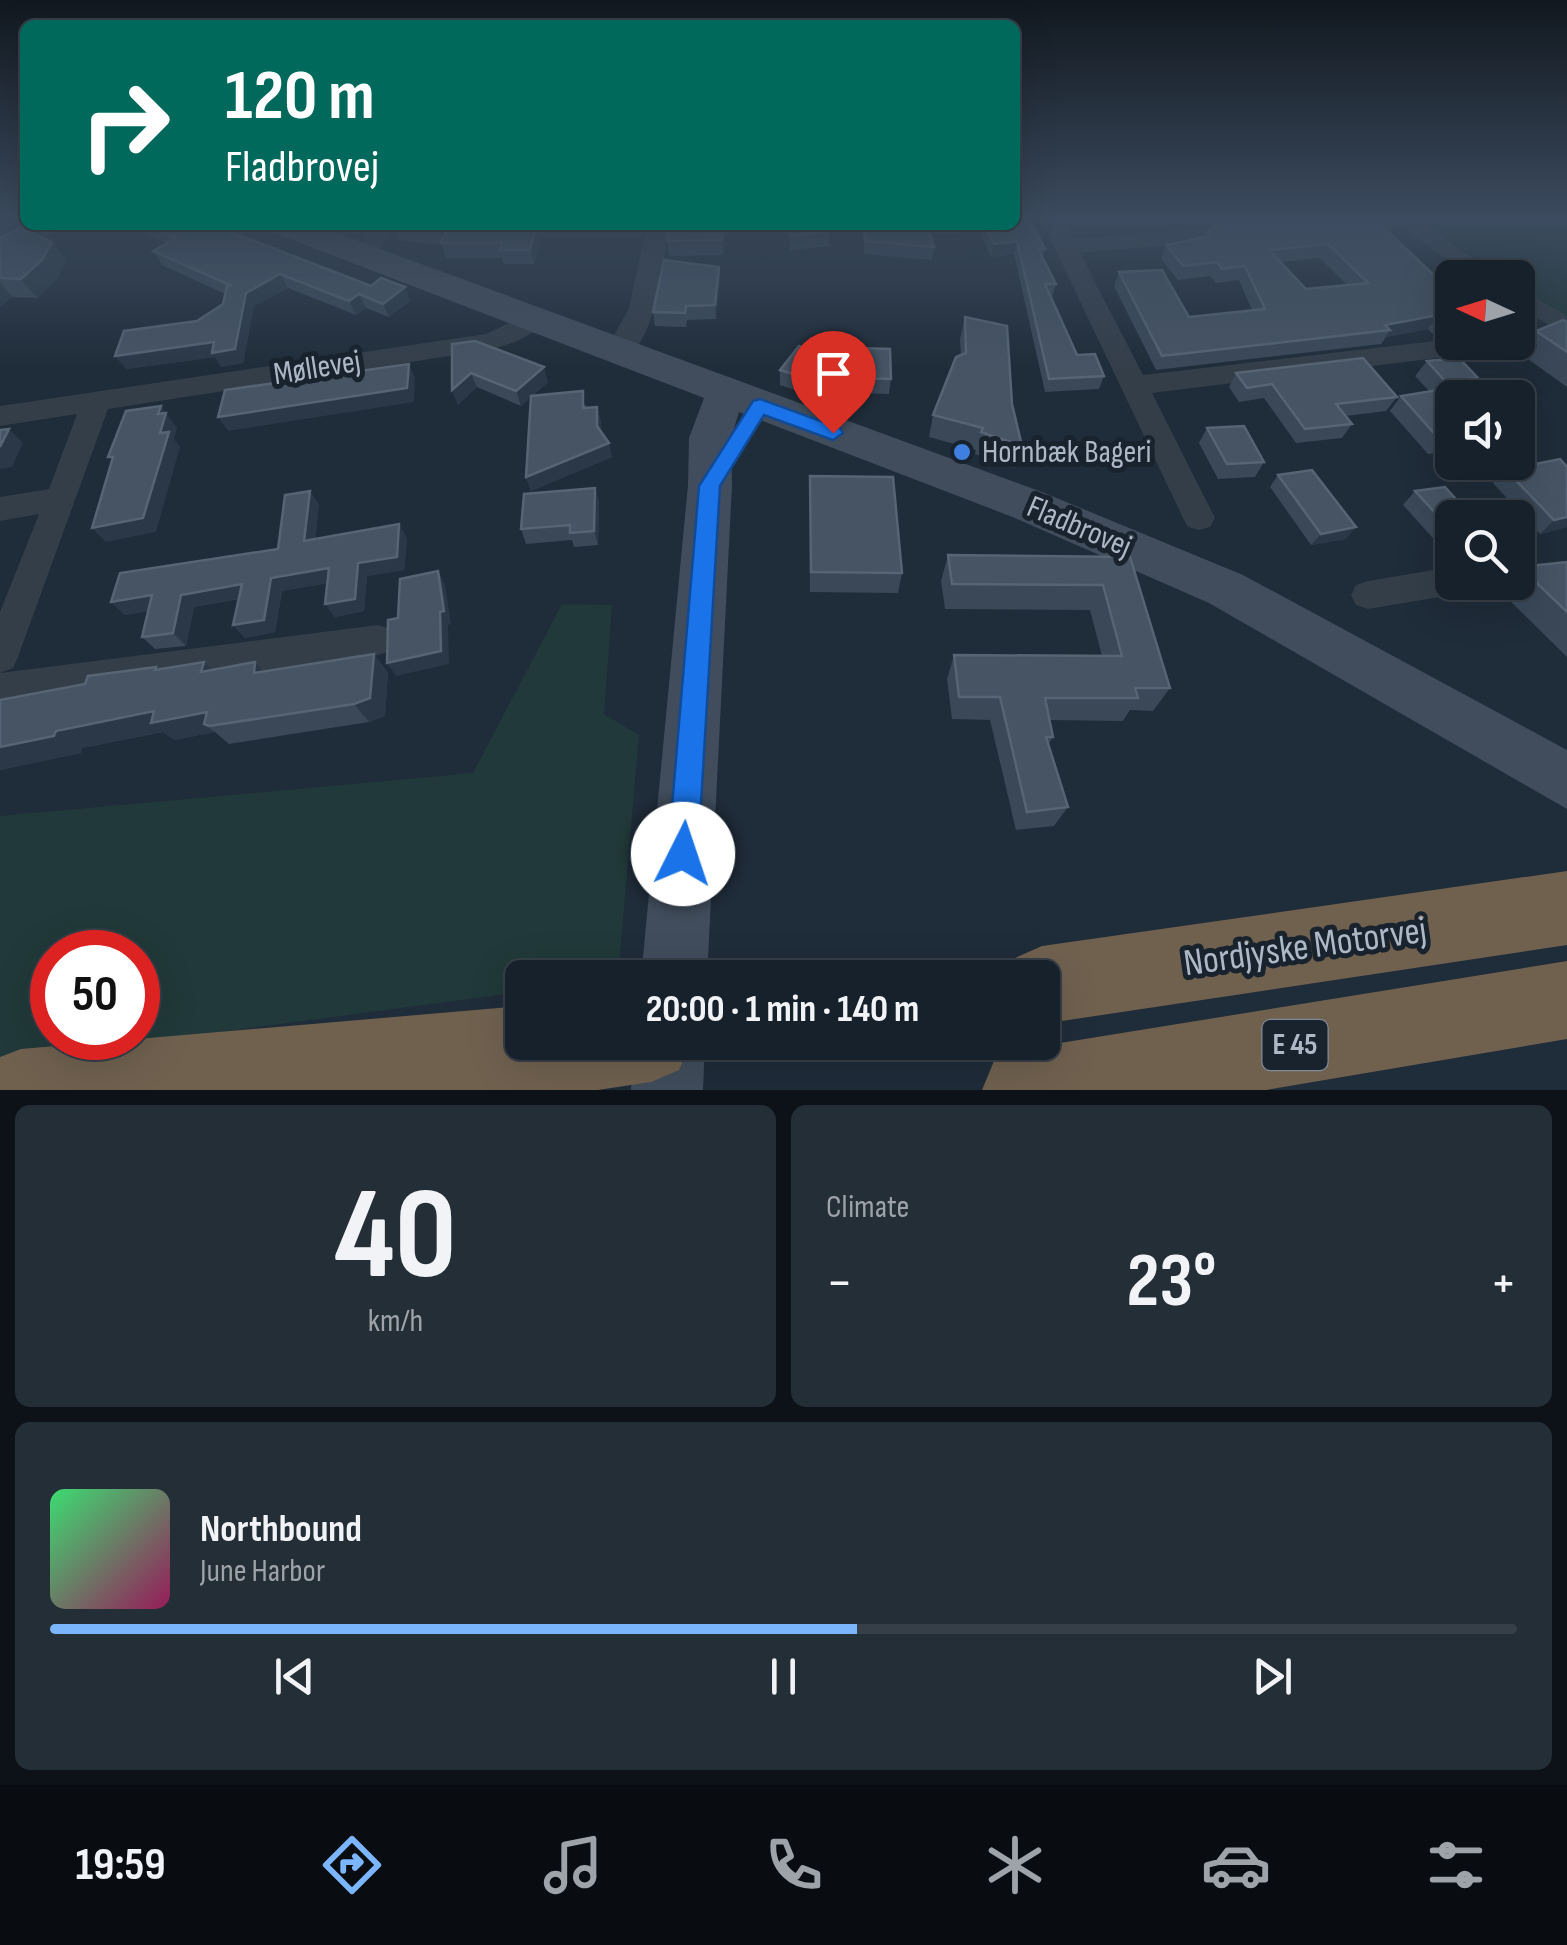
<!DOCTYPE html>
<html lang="en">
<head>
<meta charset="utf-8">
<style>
	:root { --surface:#17212b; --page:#242e37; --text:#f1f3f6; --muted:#9ea3a9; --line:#363e47; --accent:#7bb6fd }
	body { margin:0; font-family:"Sofia Sans Condensed",sans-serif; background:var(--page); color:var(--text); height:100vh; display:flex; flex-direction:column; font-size:38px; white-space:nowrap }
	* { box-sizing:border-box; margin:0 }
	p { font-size:32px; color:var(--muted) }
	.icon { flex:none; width:55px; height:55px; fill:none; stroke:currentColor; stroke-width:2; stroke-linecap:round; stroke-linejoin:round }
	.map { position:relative; height:1090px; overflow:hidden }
	.panel { display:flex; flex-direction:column; gap:15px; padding:15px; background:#0d1218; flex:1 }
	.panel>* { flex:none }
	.guide { position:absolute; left:20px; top:20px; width:1000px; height:210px; border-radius:15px; box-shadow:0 10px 40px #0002,0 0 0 2px var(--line); background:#00695c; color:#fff; overflow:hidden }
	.needle { width:65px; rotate:274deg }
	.controls { position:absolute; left:1435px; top:260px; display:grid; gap:20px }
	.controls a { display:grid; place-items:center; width:100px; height:100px; border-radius:15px; background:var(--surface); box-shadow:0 10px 40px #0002,0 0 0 2px var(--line); font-size:50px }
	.speed { position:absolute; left:30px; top:930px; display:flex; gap:20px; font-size:50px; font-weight:700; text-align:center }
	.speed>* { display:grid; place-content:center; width:130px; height:130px; border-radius:50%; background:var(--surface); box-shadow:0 10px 40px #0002,0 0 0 2px var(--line); line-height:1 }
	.speed .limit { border:15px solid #d22; background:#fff; color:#111 }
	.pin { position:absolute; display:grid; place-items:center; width:85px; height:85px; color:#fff; margin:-102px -42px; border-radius:50% 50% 50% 0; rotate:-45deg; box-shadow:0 0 10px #0007 }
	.pin .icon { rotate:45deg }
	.me { position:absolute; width:110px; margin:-55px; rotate:4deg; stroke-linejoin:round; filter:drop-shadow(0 0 8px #0008) }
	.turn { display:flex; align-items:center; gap:35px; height:210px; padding:0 40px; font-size:45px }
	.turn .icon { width:130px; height:130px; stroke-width:2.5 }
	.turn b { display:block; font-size:70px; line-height:85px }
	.big { font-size:75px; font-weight:700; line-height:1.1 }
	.panel .card { flex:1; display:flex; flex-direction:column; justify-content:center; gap:15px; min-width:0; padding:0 35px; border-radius:15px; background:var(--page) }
	.panel .dial { align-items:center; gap:0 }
	.dial b { font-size:130px; line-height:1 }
	.song { display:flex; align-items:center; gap:30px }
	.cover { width:120px; height:120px; border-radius:15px; background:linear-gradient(135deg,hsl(140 70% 55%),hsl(330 70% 35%)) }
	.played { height:10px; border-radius:5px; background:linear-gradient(90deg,var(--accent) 55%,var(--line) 55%) }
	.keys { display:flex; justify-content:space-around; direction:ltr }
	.heat { display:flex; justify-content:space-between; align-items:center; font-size:55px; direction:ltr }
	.panel .tiles { flex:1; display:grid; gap:15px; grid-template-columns:1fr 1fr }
	.card:last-child { grid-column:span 2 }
	.trip { position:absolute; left:505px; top:960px; width:555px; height:100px; border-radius:15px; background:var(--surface); box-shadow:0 10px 40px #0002,0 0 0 2px var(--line); font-weight:700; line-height:100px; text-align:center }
	.tabs { display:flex; height:160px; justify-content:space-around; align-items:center; background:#090d11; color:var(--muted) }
	.tabs .icon { width:70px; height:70px }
	.tabs .selected { color:var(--accent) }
	.tabs b { font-size:45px; color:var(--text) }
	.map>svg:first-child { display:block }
	.green { fill:#21393a; fill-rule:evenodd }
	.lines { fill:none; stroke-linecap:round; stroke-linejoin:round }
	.minor { fill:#333e49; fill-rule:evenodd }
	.secondary { fill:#414d5c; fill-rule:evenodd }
	.motorway { fill:#70614f; fill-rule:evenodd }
	.wall { fill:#3a4858; fill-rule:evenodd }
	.shaded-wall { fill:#2a3847 }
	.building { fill:#465464; stroke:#566473; stroke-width:2.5; fill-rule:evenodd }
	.route { fill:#1a73e8; stroke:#114b97; stroke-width:2.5 }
	.shop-dot { fill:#3f7fe0; stroke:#18232e; stroke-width:4 }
	.labels { text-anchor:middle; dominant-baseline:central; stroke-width:10; stroke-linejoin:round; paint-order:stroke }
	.shield { fill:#18232e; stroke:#808b98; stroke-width:2.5 }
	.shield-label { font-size:30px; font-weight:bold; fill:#adb8c6 }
	.street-label { font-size:32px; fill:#adb8c6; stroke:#18232e }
	.poi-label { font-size:32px; fill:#adb8c6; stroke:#18232e; text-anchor:start }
	.near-street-label { font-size:38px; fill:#adb8c6; stroke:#18232e }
</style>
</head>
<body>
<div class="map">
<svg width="1567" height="1090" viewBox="0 0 1567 1090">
	<rect width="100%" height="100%" fill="#1f2c39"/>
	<g class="green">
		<path d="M1415,217h152v101l-49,-31v-9l-14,-1z"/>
		<path d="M562,604l50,1 -8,109 35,21 -21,242 -96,1v14l-522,69v-245l473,-43zM52,952h86v86h-86z"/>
	</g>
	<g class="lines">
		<g class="minor">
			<path d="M1040,217h22l12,22 132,-11 12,7 -12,7 -126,11 63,122 309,-36 64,3 -13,8 -351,43 63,125 -5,9 -11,3 -11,-3 -5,-9z"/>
			<path d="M1389,217h26l86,61h-29z"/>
			<path d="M36,225l26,2 -62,34v-17z"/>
			<path d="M374,225h22l-23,36h-16l-4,-5z"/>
			<path d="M647,225h22c-6,34 -12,125 -51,136l-13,-9 24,-44z"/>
			<path d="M1518,288l49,28v19l-49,-28z"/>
			<path d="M532,312l9,2 4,6c-15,19 -34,24 -57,30l-380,59 -90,248 -5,11 -13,5v-61l39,-98 -39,7v-24l49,-8 28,-75 -77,12v-20l486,-72z"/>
			<path d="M1452,567v15h16l-4,9 -12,4 -84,14 -12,-4 -5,-10 5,-10 12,-4z"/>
			<path d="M378,625l12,4 6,11 -6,11 -12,4 -378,50v-32z"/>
		</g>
		<g class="secondary">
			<path d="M267,225h48l727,267 201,83 324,175v59l-358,-206 -199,-87 -271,-104 -8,26 1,47 -25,493h-66l47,-493 1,-47 15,-40 -432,-166z"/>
			<path d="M635,1042h70l-2,48h-72z"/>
		</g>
		<g class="motorway">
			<path d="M1567,871v74l-525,79v-46h-36l9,-20 27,-12z"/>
			<path d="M1567,961v78l-301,51h-284l12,-29 29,-12z"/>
			<path d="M522,1006v36h169l-12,28 -28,12 -53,8h-598v-33l21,-8z"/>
		</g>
	</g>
	<g class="wall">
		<path d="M0,217h3l11,14 38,11 14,18 -9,19 -20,19 -25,-1 -12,10z"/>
		<path d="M1077,217h31l-29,3z"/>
		<path d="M1179,217h225l-7,11 -12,1 67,63v43l-16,2 -8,-8 -42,8 -5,7 -225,26 -42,-84 5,-14 70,45 63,-7 -13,-30 -23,3 -6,-7 -32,4 -17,-21 5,-14 39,-8 2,-5 7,-3 -6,-4 -22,1zM1320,258l27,27 -41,4 -25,-27z"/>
		<path d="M124,225h88l159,61 34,1 5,14 -21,16 -23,-9 -10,7 -68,-27 -34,18 -11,57 -22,4 -6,-10 -89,12 97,-65 2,-10 -63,-29 -9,-14 13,-8z"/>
		<path d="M645,225l-4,12h-100l-7,27h-30l-2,-6h-56l-4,-13 -44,-5 -5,-14z"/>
		<path d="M669,225h57l-3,30 -54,1 -2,-15z"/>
		<path d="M789,225l41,6 -1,15 -39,4z"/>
		<path d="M864,225h151l30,24 -3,9 14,26 -4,13 25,58 27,21 -5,13 -54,3 -31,-138 -23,3 -11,-25 -50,2 4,13 -2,13 -68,-6z"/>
		<path d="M719,267l1,14 -4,38 -29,1 -1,7 -31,-1 -2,-14z"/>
		<path d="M965,317l47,87 10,42 -7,22 -40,-14 1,-4 -47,-13 4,-22 28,-59 -1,-17z"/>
		<path d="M1567,322v65l-49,-35 18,-21z"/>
		<path d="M452,344l96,38 -16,14 54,9v3l15,13v10l11,26 -81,34 -5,-14 5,-80 -10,9 -44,-19 -19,18 -6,-15z"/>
		<path d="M860,348l31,31 -2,15 -30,-1z"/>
		<path d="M1427,361l51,17 -13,14 -9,1 -4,5v53l-24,3 -38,-43 11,-15 28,-5 -14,-15z"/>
		<path d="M780,370l54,3 -17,24 -37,-12z"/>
		<path d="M1236,373l161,24 -11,14 -40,5 6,8 -10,14 -46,5 -32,-45 -25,4 -10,-15z"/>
		<path d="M1207,428l57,34 -9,15 -37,2 -19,-36z"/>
		<path d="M1567,467v60l-27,7 -47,-51 13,-13z"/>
		<path d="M1278,475l68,64 -35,6 -41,-58z"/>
		<path d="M810,476l92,97 -4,20 -88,-1z"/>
		<path d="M595,488l4,14 -1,43 -24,2 -2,-7 -46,4 -5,-15z"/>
		<path d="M1415,491l37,27v27l-11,2 -38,-42z"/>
		<path d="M319,504l-4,35 92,-1 -3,32 -37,6 -3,35 -29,6 -10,-13 3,-21 -46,8 -7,41 -30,6 -12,-13 6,-26 -45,8 -8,39 -31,3 -13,-12 6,-26 -23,4 -14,-13 167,-53z"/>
		<path d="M948,555l182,2 40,131 -17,23 -23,-1 -7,11 -73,-1 3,17 -5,8 20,62 -14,19 -38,4 -26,-110 -38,-1 -5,-40 7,-24 148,1 -12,-46 -145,-1 -4,-28z"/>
		<path d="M1567,562v95l-71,-70 6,-5h16v-13l2,-2z"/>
		<path d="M374,654l14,19 -3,43 -16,6 -140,22 -14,-12 -41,8 -11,-8 -81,16 -1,5 -81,17v-70l85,-16 71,-17 3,3h53l43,-8 9,9z"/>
	</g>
	<g class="shaded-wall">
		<path d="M0,217h3l12,15 -15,10z"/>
		<path d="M537,225h1l3,12 -7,27 -4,-14z"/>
		<path d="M639,225h6l-4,12z"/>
		<path d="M724,225h2l-3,30 -1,-15z"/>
		<path d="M1017,241l-3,13 -23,3 3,-13z"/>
		<path d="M52,242l14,18 -9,19 -20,19 -16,-19z"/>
		<path d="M719,267l1,14 -4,38 -1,-14z"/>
		<path d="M280,274l8,14 -34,18 -11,57 -22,4 -6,-10 -89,12 -11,-13 99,-14 32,-49z"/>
		<path d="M0,282l12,15 -12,10z"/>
		<path d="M405,287l5,14 -21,16 -6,-13z"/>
		<path d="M359,294l7,14 -10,7 -7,-14z"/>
		<path d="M1438,315l-10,14 -42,8 4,-7 -5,-5z"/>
		<path d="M835,358l-1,15 -17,24 1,-15z"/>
		<path d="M409,364l6,14 -1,24 -186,29 -10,-14z"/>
		<path d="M544,367l4,15 -27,24 -5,-15z"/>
		<path d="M471,373l6,14 -19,18 -6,-15z"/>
		<path d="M161,406l16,22 -3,11 6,8 -24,85 -50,10 -14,-14 68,-95 -2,-19z"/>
		<path d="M597,407l4,14v19l-4,-14z"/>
		<path d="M9,429l14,14 -11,24 -12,2v-22z"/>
		<path d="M609,443l3,14 -81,34 -5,-14z"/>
		<path d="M595,488l4,14 -1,43 -4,-14z"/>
		<path d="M310,491l9,13 -5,50 -10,-13z"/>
		<path d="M1567,517v10l-27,7 14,-14z"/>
		<path d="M399,524l8,14 -3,32 -37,6 -3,35 -29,6 -10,-13 33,-41z"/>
		<path d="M1356,527l-10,12 -35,6 10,-11z"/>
		<path d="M329,568l9,13 -56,10 -7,41 -30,6 -12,-13 38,-47z"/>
		<path d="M438,571l7,14 6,39 -3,1 1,39 -53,12 -9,-13z"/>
		<path d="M242,584l11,12 -59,11 -8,39 -13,-13 8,-38z"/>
		<path d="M152,595l13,13 -40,7 -14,-13z"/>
		<path d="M374,654l14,19 -3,43 -16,6 -15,-18z"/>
		<path d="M204,662l19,19 -22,-9z"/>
		<path d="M255,662l18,19 -19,-8z"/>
		<path d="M154,711l53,1 -3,12 11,8 -41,8 -11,-8 -81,16 -1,5 -81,17v-23l56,-16z"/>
	</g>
	<g class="building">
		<path d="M1015,217h13l17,32h-7l18,35h-11l32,71 18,-1 9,22 -55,3 -32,-138 -23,3 -9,-19h30z"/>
		<path d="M1223,217h154h-5l80,75v30l-6,1 -8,-8 -53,10 5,5 -228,26 -43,-84 43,-2 27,47 76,-8 -20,-43 -23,3 -5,-7 -34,4 -17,-21 44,-9 -3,-4 21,-12zM1328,244l40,39 -62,6 -37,-39z"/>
		<path d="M146,225h67l158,61 10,-8 24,9 -22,17 -24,-10 -10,7 -69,-27 -34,19 -11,56 -23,4 2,-11 -99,14 9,-25 73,-10 26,-17 4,-18h5l-79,-35 23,-13z"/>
		<path d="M393,225h144l-7,25h-30l2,-7h-61l5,-12z"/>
		<path d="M669,225h55l-2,15 -55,1z"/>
		<path d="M789,225h40l1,6 -40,5z"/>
		<path d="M864,225h64l6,22 -69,-6z"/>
		<path d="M20,228l32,14 -10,18 -21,19 -21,-1v-40z"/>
		<path d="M664,260l55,7 -4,38 -29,1 -1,7 -32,-1z"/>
		<path d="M965,317l42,9 5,78 10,42 -41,-14 2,-4 -50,-13 23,-58 10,-4z"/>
		<path d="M1563,320l4,2v30l-31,-21z"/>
		<path d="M475,341l69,26 -28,24 -45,-18 -19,17v-46z"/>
		<path d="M799,346l36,12 -17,24 -38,-12z"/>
		<path d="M860,348l30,1 1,30 -31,-1z"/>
		<path d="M1363,358l34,39 -61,7 16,20 -47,5 -33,-45 -25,4 -11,-15z"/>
		<path d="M1459,358l19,20 -33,3 -18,-20z"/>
		<path d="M409,364l-2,24 -189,29 7,-27z"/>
		<path d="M1450,388l10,10h-8v40l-12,2 -39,-44z"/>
		<path d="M583,391v17l14,-1v19l12,17 -83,34 5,-81z"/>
		<path d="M161,406l-3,8 8,-1 -6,20 9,-1 -26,86 -51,10 21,-71h-5l18,-46z"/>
		<path d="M1244,426l20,36 -37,2 -20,-36z"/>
		<path d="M9,429l-9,18v-17z"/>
		<path d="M1560,459l7,8v50l-13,3 -48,-50z"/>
		<path d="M1312,470l44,57 -35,7 -43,-59z"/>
		<path d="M810,476l83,1 9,96 -91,-1z"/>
		<path d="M1445,487l28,31h-21v13l-37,-40z"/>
		<path d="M595,488l-1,43 -24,2v-8l-49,4 3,-35z"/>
		<path d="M310,491l-6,50 95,-17 -2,33 -39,6 -3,36 -30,5 4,-36 -58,10 -7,42 -31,5 9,-41 -61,11 -8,38 -31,4 10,-42 -41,7 9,-29 158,-24 7,-54z"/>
		<path d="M948,555l182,2 40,131h-35l3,10h-93l8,39h-7l22,70 -41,5 -27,-115h-41l-5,-42 168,1 -19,-71 -151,-1z"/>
		<path d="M1567,562v50l-47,-45z"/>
		<path d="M438,571l6,40 -4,1 1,39 -54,12 1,-43 10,-2 2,-39z"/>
		<path d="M374,654l-4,44 -16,6 -145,22 -5,-2 3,-12 -56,11 3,-12 -98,20 -2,5 -54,11v-47l85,-16 3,-8 68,-9 -1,3 49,-8 -3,10 54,-10 -1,11z"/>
	</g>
	<linearGradient id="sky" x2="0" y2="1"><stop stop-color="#11181f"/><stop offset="0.59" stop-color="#3c4b5f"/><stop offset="1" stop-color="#3c4b5f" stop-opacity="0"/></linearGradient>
	<rect width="1567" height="370" fill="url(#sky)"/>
	<path class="route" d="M760,399l80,29 3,5 -10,7 -69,-25 -44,71 -22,368 -5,10 -10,5 -10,-5 -5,-10 31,-368 54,-85z"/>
	<circle class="shop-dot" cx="962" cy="452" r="10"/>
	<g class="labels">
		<rect class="shield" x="1262.5" y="1020" width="65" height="50" rx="8"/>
		<g class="shield-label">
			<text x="1295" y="1045">E 45</text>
		</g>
		<g class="street-label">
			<text transform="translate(317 368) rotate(-9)">Møllevej</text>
			<text transform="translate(1079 527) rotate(23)">Fladbrovej</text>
		</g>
		<g class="poi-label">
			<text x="982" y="452">Hornbæk Bageri</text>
		</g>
		<g class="near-street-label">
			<text transform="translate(1305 947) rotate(-8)">Nordjyske Motorvej</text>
		</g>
	</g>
</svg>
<div class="controls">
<a><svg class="needle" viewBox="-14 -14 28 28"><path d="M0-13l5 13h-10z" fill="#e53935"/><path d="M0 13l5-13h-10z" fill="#9ea3a9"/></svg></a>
<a><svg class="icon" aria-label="sound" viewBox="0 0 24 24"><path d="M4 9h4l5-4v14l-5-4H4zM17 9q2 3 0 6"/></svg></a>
<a><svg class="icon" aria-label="search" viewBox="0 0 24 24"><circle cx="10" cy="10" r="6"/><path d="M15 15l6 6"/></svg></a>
</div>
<div class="speed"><div class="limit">50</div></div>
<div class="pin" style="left:833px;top:433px;background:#d93025"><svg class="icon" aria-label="arrive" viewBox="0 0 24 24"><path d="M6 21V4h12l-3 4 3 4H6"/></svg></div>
<svg class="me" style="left:683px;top:854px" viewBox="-20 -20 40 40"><circle r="19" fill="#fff"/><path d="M0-13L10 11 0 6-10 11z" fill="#1a73e8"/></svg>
<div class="trip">20:00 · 1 min · 140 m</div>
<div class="guide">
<div class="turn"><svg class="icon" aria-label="right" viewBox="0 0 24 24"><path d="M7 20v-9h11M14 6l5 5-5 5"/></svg><div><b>120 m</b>Fladbrovej</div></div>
</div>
</div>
<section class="panel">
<div class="tiles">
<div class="card dial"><b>40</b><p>km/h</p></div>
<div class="card"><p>Climate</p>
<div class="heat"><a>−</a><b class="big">23°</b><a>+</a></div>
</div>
<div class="card">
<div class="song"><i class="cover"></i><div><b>Northbound</b><p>June Harbor</p></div></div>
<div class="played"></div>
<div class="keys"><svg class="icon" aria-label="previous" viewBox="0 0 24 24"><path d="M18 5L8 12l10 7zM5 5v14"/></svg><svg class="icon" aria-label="pause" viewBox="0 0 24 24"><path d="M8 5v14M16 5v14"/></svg><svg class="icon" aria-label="next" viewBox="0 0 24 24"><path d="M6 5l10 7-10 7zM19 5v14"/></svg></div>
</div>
</div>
</section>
<nav class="tabs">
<b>19:59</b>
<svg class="icon selected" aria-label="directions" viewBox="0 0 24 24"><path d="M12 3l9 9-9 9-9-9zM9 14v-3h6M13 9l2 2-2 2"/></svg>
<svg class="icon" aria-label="music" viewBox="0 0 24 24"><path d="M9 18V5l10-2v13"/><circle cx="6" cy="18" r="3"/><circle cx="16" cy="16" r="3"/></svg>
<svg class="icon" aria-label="phone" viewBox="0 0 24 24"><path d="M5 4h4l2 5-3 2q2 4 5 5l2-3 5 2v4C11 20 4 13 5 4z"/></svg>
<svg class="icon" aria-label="climate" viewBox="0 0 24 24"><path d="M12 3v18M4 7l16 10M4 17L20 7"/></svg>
<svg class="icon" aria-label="car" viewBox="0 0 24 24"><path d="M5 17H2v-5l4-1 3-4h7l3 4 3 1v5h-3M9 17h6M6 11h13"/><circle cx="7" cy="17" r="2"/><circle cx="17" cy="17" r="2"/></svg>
<svg class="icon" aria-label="filters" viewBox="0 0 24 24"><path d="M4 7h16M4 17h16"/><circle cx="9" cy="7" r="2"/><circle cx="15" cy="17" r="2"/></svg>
</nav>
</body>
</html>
